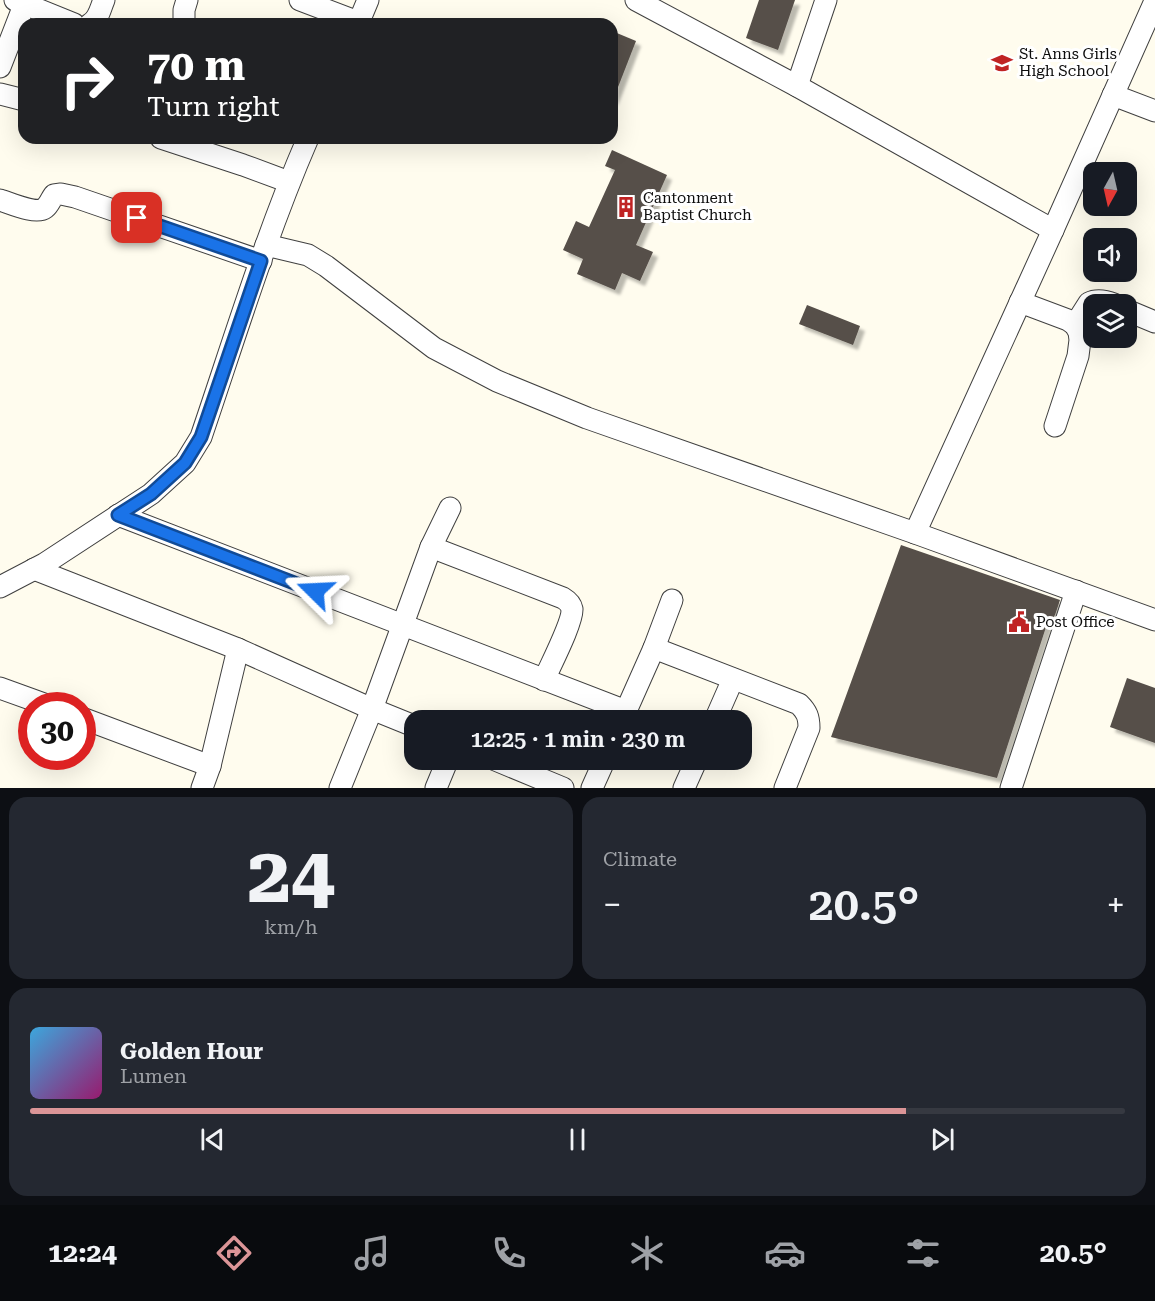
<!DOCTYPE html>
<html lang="en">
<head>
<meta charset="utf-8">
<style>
	:root { --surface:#171b24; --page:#242831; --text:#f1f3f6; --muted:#9ea1a6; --line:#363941; --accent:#db9597 }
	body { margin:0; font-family:"Roboto Serif",serif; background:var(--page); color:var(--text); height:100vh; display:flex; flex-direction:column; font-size:22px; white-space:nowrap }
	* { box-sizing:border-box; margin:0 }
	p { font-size:20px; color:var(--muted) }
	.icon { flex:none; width:33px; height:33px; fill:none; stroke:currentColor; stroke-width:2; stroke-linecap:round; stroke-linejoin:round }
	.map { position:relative; height:788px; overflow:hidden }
	.drawer { display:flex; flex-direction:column; gap:9px; padding:9px; background:#0d0f14; flex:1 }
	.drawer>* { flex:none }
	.banner { position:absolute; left:18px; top:18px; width:600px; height:126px; border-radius:18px; box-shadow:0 6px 24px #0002; background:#202124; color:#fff; overflow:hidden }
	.needle { width:39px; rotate:188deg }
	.tools { position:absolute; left:1083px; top:162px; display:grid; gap:12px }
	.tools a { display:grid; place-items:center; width:54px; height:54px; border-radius:12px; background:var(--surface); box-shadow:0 6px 24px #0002; font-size:30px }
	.speed { position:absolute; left:18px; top:692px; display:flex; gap:12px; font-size:30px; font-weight:700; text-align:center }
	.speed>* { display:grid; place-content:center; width:78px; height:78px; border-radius:50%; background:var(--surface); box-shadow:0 6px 24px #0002; line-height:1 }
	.speed .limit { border:9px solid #d22; background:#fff; color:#111 }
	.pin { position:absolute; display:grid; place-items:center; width:51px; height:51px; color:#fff; margin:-26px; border-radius:12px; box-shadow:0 3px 9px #0006 }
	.me { position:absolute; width:66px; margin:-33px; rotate:291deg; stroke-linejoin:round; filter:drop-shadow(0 0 4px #0008) }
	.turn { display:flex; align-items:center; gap:21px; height:126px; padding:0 30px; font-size:27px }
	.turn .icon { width:78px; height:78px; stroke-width:2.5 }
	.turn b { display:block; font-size:42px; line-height:51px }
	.big { font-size:45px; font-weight:600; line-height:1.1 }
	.drawer .card { flex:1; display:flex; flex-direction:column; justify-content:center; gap:9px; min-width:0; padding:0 21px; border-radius:18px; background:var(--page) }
	.drawer .dial { align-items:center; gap:0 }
	.dial b { font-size:78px; line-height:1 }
	.song { display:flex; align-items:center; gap:18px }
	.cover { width:72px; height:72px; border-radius:9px; background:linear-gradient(135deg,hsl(200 70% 55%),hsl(320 70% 35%)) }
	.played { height:6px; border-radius:3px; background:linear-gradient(90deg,var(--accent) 80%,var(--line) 80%) }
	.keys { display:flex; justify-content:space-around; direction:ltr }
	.heat { display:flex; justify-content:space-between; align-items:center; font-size:33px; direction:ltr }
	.drawer .tiles { flex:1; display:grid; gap:9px; grid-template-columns:1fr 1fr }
	.card:last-child { grid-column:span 2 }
	.trip { position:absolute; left:404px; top:710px; width:348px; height:60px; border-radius:18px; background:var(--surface); box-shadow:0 6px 24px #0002; font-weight:600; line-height:60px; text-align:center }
	.menu { display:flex; height:96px; justify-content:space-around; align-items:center; background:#090b0e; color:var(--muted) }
	.menu .icon { width:42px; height:42px }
	.menu .active { color:var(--accent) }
	.menu b { font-size:27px; color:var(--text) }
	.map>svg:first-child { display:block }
	.building { fill:#564f49; filter:url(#shadow) }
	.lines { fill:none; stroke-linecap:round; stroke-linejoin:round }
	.minor-casing { stroke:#404040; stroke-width:23 }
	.minor { stroke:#fff; stroke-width:21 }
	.route-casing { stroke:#114b97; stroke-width:15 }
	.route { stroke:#1a73e8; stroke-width:10 }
	.labels { text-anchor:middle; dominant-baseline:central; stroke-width:6; stroke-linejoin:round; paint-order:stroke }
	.poi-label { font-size:15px; fill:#0d0d0d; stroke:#fff; text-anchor:start }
</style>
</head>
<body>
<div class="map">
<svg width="1155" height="788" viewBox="0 0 1155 788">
	<defs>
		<filter id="shadow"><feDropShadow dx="5" dy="5" stdDeviation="1.5" flood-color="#0004"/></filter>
	</defs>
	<rect width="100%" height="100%" fill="#fffcee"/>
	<g class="building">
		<path d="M759,0h36l-17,50 -32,-12z"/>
		<path d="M612,31l24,10 -23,59h-1z"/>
		<path d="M612,150l55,25 -31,70 17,7 -13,29 -18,-8 -7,17 -38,-16 6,-15 -20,-9 13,-29 13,6 26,-57 -10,-4z"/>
		<path d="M807,305l53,21 -7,19 -54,-21z"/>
		<path d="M901,545l159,55 -5,15 -9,12 -49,151 -166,-41z"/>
		<path d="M1127,678l28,10v55l-45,-16z"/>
	</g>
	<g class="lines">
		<defs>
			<g id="minor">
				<path d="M15,0l59,24"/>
				<path d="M300,0l58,22"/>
				<path d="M636,0l161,86 256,144"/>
				<path d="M90,24c9,-5 10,-15 14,-24"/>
				<path d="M184,24v-14l3,-10"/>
				<path d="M358,24l10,-24"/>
				<path d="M0,67l26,-67"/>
				<path d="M797,86l29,-86"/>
				<path d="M0,94l24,6"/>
				<path d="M1113,95l42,16"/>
				<path d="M161,138l82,27 46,17"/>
				<path d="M0,200c10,3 36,15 45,8 4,-3 6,-9 9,-13l7,-1 14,3 186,64"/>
				<path d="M266,245l42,10 18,11 108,82 63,33 90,37 328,115 240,87"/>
				<path d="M1020,302l48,18 7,5 4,7 1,8 -2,16 -23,70"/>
				<path d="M1126,310l29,12"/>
				<path d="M1075,325l14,-22c8,-4 17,-2 25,1"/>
				<path d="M118,515l508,196"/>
				<path d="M915,533l138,-303 102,-229"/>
				<path d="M431,547l132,51c5,3 8,6 9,11 1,13 -22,57 -28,71"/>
				<path d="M34,569l204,80 134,60 42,17"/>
				<path d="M0,587l44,-23 107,-70 34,-31 16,-26c34,-100 65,-202 107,-299"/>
				<path d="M654,648l145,56c8,8 10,13 10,24l-24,60"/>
				<path d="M0,688l47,17"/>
				<path d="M82,718l128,48"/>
				<path d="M622,720l32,-72 18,-48"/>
				<path d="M715,720l18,-41"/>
				<path d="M493,759l70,29"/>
				<path d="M202,788l8,-22 28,-117"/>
				<path d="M340,788l32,-79 59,-162 19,-39"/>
				<path d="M436,788l12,-29"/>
				<path d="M592,788l13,-29"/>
				<path d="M684,788l13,-29"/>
				<path d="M1011,788l65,-197"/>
			</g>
		</defs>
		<use href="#minor" class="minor-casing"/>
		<use href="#minor" class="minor"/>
	</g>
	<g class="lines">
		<defs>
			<path id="route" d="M137,218l124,43 -60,176 -16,26 -34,31 -33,21 197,76"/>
		</defs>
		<use href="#route" class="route-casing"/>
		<use href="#route" class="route"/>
	</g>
	<defs>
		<symbol id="school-bare" viewBox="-9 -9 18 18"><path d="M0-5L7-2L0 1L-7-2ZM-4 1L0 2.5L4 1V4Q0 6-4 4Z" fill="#c02323" stroke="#fff" stroke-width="2.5" paint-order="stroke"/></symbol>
		<symbol id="building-bare" viewBox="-9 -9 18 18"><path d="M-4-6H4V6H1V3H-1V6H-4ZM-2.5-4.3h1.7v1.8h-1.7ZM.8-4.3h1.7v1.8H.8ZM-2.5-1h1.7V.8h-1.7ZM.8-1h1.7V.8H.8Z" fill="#c02323" stroke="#fff" stroke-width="2.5" paint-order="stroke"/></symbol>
		<symbol id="civic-bare" viewBox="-9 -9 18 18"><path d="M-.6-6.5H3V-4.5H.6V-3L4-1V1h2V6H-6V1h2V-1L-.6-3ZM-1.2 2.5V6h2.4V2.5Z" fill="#c02323" stroke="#fff" stroke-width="2.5" paint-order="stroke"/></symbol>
	</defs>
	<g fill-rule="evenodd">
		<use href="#school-bare" x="987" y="48" width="30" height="30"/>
		<use href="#building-bare" x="611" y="192" width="30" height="30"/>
		<use href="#civic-bare" x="1004" y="607" width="30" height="30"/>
	</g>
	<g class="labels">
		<g class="poi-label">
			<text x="1019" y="54">St. Anns Girls<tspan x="1019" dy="17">High School</tspan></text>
			<text x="643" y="198">Cantonment<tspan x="643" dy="17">Baptist Church</tspan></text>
			<text x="1036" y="622">Post Office</text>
		</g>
	</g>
</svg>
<div class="tools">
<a><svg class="needle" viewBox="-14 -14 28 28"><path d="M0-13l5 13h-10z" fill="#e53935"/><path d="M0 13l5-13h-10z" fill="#9ea1a6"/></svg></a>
<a><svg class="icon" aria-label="sound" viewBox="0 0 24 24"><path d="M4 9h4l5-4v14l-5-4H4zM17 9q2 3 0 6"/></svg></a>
<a><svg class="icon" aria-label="layers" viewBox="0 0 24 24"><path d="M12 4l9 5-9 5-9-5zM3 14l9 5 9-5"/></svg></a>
</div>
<div class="speed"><div class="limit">30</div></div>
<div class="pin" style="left:137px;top:218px;background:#d93025"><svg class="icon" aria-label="arrive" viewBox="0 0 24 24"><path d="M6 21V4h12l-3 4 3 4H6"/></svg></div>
<svg class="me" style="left:315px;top:591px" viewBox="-20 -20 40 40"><path d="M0-17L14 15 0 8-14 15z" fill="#1a73e8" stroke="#fff" stroke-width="4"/></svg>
<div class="trip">12:25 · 1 min · 230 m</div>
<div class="banner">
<div class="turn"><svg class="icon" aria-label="right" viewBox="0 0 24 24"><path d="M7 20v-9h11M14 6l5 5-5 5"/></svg><div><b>70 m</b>Turn right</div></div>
</div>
</div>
<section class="drawer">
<div class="tiles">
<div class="card dial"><b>24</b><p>km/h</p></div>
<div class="card"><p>Climate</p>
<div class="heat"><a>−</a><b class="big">20.5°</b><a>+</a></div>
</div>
<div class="card">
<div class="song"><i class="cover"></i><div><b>Golden Hour</b><p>Lumen</p></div></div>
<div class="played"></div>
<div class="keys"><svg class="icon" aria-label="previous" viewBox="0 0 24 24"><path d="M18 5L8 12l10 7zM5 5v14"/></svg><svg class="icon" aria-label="pause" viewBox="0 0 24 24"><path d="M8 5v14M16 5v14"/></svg><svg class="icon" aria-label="next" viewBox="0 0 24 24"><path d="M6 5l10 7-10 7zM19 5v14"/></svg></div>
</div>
</div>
</section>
<nav class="menu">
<b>12:24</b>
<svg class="icon active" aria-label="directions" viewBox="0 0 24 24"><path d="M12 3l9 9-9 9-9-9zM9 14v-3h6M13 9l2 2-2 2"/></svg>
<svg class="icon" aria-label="music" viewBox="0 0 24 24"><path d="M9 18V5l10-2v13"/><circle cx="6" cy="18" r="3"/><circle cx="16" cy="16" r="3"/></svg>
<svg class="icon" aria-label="phone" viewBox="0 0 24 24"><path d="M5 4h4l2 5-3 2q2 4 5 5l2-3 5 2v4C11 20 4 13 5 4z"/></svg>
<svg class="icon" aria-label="climate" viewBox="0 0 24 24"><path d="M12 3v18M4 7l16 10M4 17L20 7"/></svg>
<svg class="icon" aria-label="car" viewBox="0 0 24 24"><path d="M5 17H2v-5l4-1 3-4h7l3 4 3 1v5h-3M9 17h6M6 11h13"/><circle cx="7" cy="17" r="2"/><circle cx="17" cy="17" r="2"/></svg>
<svg class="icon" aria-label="filters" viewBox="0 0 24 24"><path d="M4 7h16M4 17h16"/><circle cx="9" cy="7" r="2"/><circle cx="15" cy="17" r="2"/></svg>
<b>20.5°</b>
</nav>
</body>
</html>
